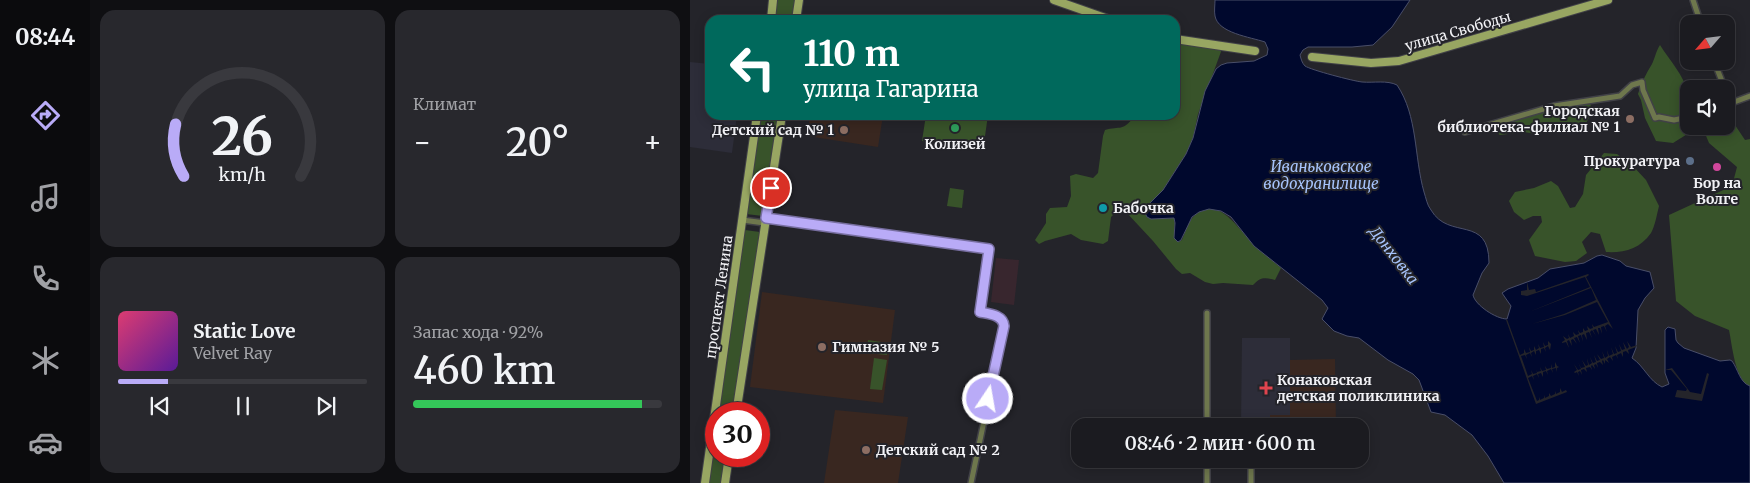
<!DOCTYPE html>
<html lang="ru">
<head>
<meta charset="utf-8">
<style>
	:root { --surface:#1b1b20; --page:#28282d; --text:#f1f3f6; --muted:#a0a1a5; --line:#39393e; --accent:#b9abf7 }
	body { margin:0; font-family:Merriweather,serif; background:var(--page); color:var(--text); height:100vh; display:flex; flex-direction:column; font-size:19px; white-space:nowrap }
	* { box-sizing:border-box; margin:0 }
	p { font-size:16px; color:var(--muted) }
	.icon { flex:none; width:28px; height:28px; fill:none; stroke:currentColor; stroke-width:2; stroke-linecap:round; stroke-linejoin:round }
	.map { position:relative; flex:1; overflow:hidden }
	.sheet { display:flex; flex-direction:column; gap:10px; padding:10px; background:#0f0f12; width:600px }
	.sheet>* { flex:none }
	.banner { position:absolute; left:15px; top:15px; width:475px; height:105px; border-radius:15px; box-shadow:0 2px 12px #0003,0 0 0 1px var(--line); background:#00695c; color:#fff; overflow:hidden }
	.needle { width:32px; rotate:242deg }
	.controls { position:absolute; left:990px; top:15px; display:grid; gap:10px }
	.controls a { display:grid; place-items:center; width:55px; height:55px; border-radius:10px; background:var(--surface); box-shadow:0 2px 12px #0003,0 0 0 1px var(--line); font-size:25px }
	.speed { position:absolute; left:15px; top:402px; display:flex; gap:10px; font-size:25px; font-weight:700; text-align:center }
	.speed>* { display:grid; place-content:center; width:65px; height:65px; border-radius:50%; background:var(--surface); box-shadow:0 2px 12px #0003,0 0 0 1px var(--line); line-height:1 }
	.speed .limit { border:8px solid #d22; background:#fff; color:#111 }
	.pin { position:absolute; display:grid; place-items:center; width:42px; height:42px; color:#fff; margin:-21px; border:2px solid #fff; border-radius:50%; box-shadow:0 1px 5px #0007 }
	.me { position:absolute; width:55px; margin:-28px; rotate:12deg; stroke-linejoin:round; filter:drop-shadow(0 0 4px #0008) }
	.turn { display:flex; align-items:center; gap:18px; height:105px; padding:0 15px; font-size:22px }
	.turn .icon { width:65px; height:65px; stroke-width:2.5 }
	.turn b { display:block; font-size:35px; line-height:42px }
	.big { font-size:38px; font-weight:600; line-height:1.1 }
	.sheet .widget { flex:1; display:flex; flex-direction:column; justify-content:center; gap:8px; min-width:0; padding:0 18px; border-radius:15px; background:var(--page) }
	.sheet .dial { align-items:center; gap:0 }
	.dial svg { height:130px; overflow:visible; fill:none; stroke:var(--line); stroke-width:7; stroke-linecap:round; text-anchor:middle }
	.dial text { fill:var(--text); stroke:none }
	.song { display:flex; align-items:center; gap:15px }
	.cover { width:60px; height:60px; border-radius:8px; background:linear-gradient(135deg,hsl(340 70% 55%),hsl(270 70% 35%)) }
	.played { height:5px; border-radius:2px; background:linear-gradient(90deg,var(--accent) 20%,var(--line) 20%) }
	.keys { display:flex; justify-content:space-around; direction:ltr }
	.heat { display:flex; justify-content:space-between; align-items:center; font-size:28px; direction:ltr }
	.charge { height:8px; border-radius:4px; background:linear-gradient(90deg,#34c759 92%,var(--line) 0) }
	.sheet .tiles { flex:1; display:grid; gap:10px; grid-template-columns:repeat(2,1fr) }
	.trip { position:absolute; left:381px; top:418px; width:298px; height:50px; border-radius:15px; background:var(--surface); box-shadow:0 2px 12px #0003,0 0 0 1px var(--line); font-weight:600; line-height:50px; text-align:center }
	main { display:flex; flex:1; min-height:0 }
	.tab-bar { display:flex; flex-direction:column; width:90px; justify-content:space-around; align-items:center; background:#0b0b0d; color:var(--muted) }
	.tab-bar .icon { width:35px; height:35px }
	.tab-bar .on { color:var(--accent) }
	.tab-bar b { font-size:22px; color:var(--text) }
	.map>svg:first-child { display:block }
	.built { fill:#2d2d39 }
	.industrial { fill:#38262e }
	.education { fill:#392720 }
	.green { fill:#38532a }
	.water { fill:#00082d; stroke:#494e69 }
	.pier { fill:#24242a }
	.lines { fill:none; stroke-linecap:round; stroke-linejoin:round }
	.street-casing { stroke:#414147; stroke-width:8 }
	.secondary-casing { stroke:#414147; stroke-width:10 }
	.street { stroke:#6e774d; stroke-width:5 }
	.secondary { stroke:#98a662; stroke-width:8 }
	.route-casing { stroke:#786fa1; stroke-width:12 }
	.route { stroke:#b9abf7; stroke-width:9 }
	.education-dot { fill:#8d6e63; stroke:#24242a; stroke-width:2 }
	.leisure-dot { fill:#2e9e5b; stroke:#24242a; stroke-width:2 }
	.service-dot { fill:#5c6f8a; stroke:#24242a; stroke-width:2 }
	.hotel-dot { fill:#d1479c; stroke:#24242a; stroke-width:2 }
	.culture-dot { fill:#0f9aa8; stroke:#24242a; stroke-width:2 }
	.health-dot { fill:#e0444e; stroke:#24242a; stroke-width:2 }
	.labels { text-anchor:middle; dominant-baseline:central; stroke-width:4; stroke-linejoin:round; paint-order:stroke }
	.street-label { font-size:14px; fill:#f2f2f6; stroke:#24242a }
	.poi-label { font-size:14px; font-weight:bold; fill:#f2f2f6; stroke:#24242a; text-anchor:start }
	.water-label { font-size:15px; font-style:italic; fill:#a6c3fb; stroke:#24242a }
</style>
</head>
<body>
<main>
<nav class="tab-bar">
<b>08:44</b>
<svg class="icon on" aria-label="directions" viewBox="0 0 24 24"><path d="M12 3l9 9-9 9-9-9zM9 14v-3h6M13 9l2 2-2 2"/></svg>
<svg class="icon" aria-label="music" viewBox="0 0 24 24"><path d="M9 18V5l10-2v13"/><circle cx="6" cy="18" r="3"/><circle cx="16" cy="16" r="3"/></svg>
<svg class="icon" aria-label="phone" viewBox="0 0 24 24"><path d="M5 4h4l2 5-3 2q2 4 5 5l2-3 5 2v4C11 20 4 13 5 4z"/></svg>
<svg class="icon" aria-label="climate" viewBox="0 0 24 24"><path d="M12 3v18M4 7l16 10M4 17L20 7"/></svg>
<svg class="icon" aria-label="car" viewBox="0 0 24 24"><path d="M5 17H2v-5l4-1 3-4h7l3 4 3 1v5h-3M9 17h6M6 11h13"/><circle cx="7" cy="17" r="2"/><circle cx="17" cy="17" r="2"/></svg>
</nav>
<section class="sheet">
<div class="tiles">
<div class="widget dial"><svg viewBox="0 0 100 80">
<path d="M14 69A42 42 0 1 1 86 69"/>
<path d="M14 69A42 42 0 0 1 9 37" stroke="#b9abf7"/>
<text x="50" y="56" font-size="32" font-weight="700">26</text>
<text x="50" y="72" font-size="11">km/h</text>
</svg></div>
<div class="widget"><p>Климат</p>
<div class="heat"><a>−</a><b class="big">20°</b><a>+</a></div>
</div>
<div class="widget">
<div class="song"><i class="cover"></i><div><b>Static Love</b><p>Velvet Ray</p></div></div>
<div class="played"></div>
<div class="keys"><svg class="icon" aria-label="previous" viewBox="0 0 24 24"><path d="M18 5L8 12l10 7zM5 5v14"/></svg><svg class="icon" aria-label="pause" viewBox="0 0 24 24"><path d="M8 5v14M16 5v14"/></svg><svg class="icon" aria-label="next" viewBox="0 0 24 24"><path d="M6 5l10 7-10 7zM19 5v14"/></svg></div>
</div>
<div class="widget"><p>Запас хода · 92%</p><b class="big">460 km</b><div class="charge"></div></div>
</div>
</section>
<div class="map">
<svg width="1060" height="483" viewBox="0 0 1060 483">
	<rect width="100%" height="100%" fill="#24242a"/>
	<g class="built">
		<path d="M0,62l20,2v51h27l-5,38 -42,-6z"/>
		<path d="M552,338h48v77h-19l-1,11h-29z"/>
	</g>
	<path class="industrial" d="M306,258l23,2 -5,45 -23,-3z"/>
	<g class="education">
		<path d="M120,115h73l-5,32 -71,-11z"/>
		<path d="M72,292l133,18 -12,93 -133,-16z"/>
		<path d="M645,359l1,67h-66v-11h20v-55z"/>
		<path d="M145,410l73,7 -10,66h-74z"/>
	</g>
	<g class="green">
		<path d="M87,0h19l-3,20h-19z"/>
		<path d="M485,42l47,7 -24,65 -5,24 -7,16 -23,36 -16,16 4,13 23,-1 1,5 -1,15 4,4 4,-2c3,-7 6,-18 12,-24 22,-21 39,7 53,20 11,11 22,22 34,32l-6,12c-10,-3 -15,-3 -22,5l-30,-2 -10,1 -8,-2 -15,-9 -8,1 -6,-5 -23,-28 -27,-29 -12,2 -3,3 -3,24 -5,3 -22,-4 -10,-6 -26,7 -6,3 -4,-4 11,-17v-9l4,-6 17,-1 4,-11 -1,-20 6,-2 17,4 5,-5 5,-37 2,-6c15,-4 18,1 28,-12v-3h42z"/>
		<path d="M970,45c10,16 24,30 28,49 2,10 1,22 1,32h8v2l-24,15 -17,-2 -11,-23 -4,-18 -3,-6c3,-11 8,-20 14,-30 3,-6 4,-13 8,-19z"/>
		<path d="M900,102l2,10 -8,15 -32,3 -16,4 -12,-2 -24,3 -8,-5 1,-4 58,-17z"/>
		<path d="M70,115h19l-16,101 -17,-2z"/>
		<path d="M236,115h62l-5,35 -61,-9z"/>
		<path d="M1036,119l9,6 10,15 5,-1v247c-15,-5 -18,-42 -21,-56l-34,-14 -19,-15 -7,-86 63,-29 5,-19 -28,-24 -5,-12 5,-5h17z"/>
		<path d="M914,153l13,1 16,12 13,14 13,26c-2,8 -4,20 -8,27 -11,16 -27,20 -45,19l-6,-18 -9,-2 -9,10 5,11 -11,8 -11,1 -30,-6 -6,-16 13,-18 -1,-6h-8l-9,4 -10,-8 -5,-11 6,-9 19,-4 17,-7 7,5 12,22 5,-1 8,-13 3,-19z"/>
		<path d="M260,188l14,2 -2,18 -15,-2z"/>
		<path d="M55,230l15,2 -28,182h-14z"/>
		<path d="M178,340l20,3 -1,12 -21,-2z"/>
		<path d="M184,358l13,2 -5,30 -12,-1z"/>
		<path d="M26,427v29h9l-4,27h-13z"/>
	</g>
	<path class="water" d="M525,0h195l-18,27 -19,18 -21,2h-44l-5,3 -3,5c1,4 2,8 5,11 6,4 48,15 57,16 12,1 25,-2 35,3 21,31 17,72 27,107 2,6 3,13 7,18 18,31 58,4 58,53l-7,10 -9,22c2,10 23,24 34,24l4,-13 -9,-13 6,-4 30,-11 12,-9 34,-6 13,-7 5,-1 18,6 6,5 24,6 4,16 -9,10 -7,12 -2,38 -4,10c12,8 17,23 30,29l7,-3 -4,-11v-43l3,-3 7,2 1,11 2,3 6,5 36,13 10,-1 2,1c6,8 8,22 18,25v97h-246l-16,-27 -16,-21 -27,-20 -14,-3 -12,-32 -6,-6 -25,-14 -29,-22 -12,-2 -13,-5 -12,-12 6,-11 -6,-8 -68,-54 -23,-29 -10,-6 -12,-2 -10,3 -7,5 -11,23 -3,2 -4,-4 1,-15 -1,-5 -23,1 -4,-2 -2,-4 2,-7 16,-16 23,-36 7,-16 12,-47 11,-22 5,-4 6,-2 27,-2 13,-6 1,-6 -3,-7c-15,-5 -47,-9 -50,-26 -1,-5 0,-11 0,-16z"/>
	<g class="pier">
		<path d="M898,274l1,1 -3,2 27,52 -5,-5 -3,2 2,6 -3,-6 -3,1 1,7 -2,-6h-2l1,7 -3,-6 -3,1 3,6 -4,-6 -2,2 2,6 -3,-6 -3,1 1,7 -3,-6 -2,1 1,7 -2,-7 -3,1 2,7 -3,-6 -3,1 3,6 -4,-5 -2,1 1,6 -3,-6 -2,1 2,7 -3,-6 -4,1v-1l3,-2 -2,-4 4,3 2,-1 -1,-4 2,4 4,-2 -1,-4 3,3 3,-1 -1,-4 2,3 3,-1v-4l2,3 3,-1 -1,-4 3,3 3,-1 -1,-4 2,3 14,-5 -11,-20 -32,13 -33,9 32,-10 32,-14 -5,-12 -62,24 61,-25 -5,-10 -58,19 -6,-1v-4l6,-1v-8l2,8 6,-1 1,3z"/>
		<path d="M817,319l13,36 4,-2v-4l2,4 4,-1 -1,-5 2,4 3,-1v-4l2,4 3,-2 -1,-4 2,4 4,-1 -1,-5 2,4 3,-1v-4l3,3 -1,6 -2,-4 -3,2 1,4 -2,-4 -3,1v5l-2,-4 -3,1v4l-2,-4 -3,2 1,4 -2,-4 -4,2 1,4 -2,-4 -4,1 7,20 4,-2 -1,-4 2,4 4,-1 -1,-4 1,3 4,-1 -1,-4 2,4 4,-1 -1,-4 2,3 4,-1v-4l1,4 3,-1v-5l2,4 2,1 -2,1v4l-1,-4 -4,1 1,4 -2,-4 -4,2 1,4 -2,-4 -3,1v5l-2,-4 -3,1 1,4 -2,-4 -4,2 1,4 -2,-4 -4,2 9,23 2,-1v-3l1,3 4,-2v-3l1,3 4,-2v-3l2,3 4,-2v-3l1,3 4,-2v-4l2,4 4,-2 1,2 -31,12 -30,-84z"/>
		<path d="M937,341l4,6 6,-2 -1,2 -8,3 1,4 -3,-3 -3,1v5l-2,-4 -4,2 1,4 -2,-4 -4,2 1,4 -3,-4 -3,2 2,4 -4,-3v4l-2,-4 -1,1 1,4 -3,-3 -3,1 1,5 -2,-4 -2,1 1,4 -3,-4 -1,1 1,4 -2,-3 -4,1 1,4 -3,-3 -3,1 1,5 -2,-4 -2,1 1,4 -2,-4 -2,1 -1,-1 3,-2 -3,-6 4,6 3,-1 -3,-7 3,6 4,-1 -3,-7 4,6 2,-1 -1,-7 2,7 3,-2 -2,-6 3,6 3,-1 -2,-7 3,6 3,-1 -3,-6 4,5 3,-1 -2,-7 3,7 3,-2 -1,-6 2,6 4,-2 -2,-7 3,7 3,-1 -2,-7 3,6 3,-1 -2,-7 3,6 3,-1 -2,-7 4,7 2,-2z"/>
		<path d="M982,368l18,24 11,2 6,-21 2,1 -7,27 -27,-4 2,-7 9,1 1,-2 -16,-19h-6z"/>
	</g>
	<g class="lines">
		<defs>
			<g id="street">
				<path d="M1003,0l8,24"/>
				<path d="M1024,61l11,28"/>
				<path d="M1036,92l5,12"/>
				<path d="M1036,105l24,-9"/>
				<path d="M775,132l89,-26 66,-10 12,-11 10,-3 1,8 12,28 4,-1 15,3 15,-3"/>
				<path d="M76,218l223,31 -9,63c10,2 23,3 24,14l-33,157"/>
				<path d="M52,220l23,3"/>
				<path d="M517,426v-113"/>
				<path d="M517,459v24"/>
				<path d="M561,483v-24"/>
			</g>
			<g id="secondary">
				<path d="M364,0l57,20"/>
				<path d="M81,20l2,-20"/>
				<path d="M106,20l3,-20"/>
				<path d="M485,39l80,12"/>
				<path d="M622,57l59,6 28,-2 209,-61"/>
				<path d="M46,414l46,-299"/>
				<path d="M15,483l52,-368"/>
				<path d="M35,483l4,-27"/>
			</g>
		</defs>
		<use href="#street" class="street-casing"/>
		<use href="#secondary" class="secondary-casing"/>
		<use href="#street" class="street"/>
		<use href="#secondary" class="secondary"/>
	</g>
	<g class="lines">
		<defs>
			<path id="route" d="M81,188l-5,30 223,31 -9,63c10,2 23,3 24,14l-16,73"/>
		</defs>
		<use href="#route" class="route-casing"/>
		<use href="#route" class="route"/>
	</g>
	<g class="education-dot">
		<circle cx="940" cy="119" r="5"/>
		<circle cx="154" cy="130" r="5"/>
		<circle cx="132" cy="347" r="5"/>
		<circle cx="176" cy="450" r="5"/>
	</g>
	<circle class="leisure-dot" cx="265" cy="128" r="5"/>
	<circle class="service-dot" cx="1000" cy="161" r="5"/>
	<circle class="hotel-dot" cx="1027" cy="167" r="5"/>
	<circle class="culture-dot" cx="413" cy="208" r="5"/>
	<path class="health-dot" d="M573.5 380.5h5v5h5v5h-5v5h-5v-5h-5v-5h5z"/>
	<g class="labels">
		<g class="street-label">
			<text transform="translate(768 31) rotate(-16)">улица Свободы</text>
			<text transform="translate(29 297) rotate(-82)">проспект Ленина</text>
		</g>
		<g class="poi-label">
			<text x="930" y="111" text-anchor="end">Городская<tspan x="930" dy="16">библиотека-филиал № 1</tspan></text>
			<text x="144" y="130" text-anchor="end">Детский сад № 1</text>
			<text x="265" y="144" text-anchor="middle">Колизей</text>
			<text x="990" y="161" text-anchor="end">Прокуратура</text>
			<text x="1027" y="183" text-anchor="middle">Бор на<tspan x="1027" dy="16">Волге</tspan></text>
			<text x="423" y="208">Бабочка</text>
			<text x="142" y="347">Гимназия № 5</text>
			<text x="587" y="380">Конаковская<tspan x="587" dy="16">детская поликлиника</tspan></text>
			<text x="186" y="450">Детский сад № 2</text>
		</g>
		<g class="water-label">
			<text x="631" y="166">Иваньковское<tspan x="631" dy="17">водохранилище</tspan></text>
			<text transform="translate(704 255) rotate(52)">Донховка</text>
		</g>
	</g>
</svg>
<div class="controls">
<a><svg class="needle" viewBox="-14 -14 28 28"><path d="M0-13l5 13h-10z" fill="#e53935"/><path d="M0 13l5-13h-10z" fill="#a0a1a5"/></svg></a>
<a><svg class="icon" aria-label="sound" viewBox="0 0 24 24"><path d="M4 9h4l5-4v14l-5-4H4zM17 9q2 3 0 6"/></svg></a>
</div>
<div class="speed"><div class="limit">30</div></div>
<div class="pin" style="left:81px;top:188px;background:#d93025"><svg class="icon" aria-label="arrive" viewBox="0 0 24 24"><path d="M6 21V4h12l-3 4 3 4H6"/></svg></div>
<svg class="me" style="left:298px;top:399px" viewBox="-20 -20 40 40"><circle r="17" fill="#b9abf7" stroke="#fff" stroke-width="3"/><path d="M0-11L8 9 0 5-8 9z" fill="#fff"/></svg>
<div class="trip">08:46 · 2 мин · 600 m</div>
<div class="banner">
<div class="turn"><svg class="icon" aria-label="left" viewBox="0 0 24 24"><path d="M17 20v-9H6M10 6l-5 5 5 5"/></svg><div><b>110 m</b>улица Гагарина</div></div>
</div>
</div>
</main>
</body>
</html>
